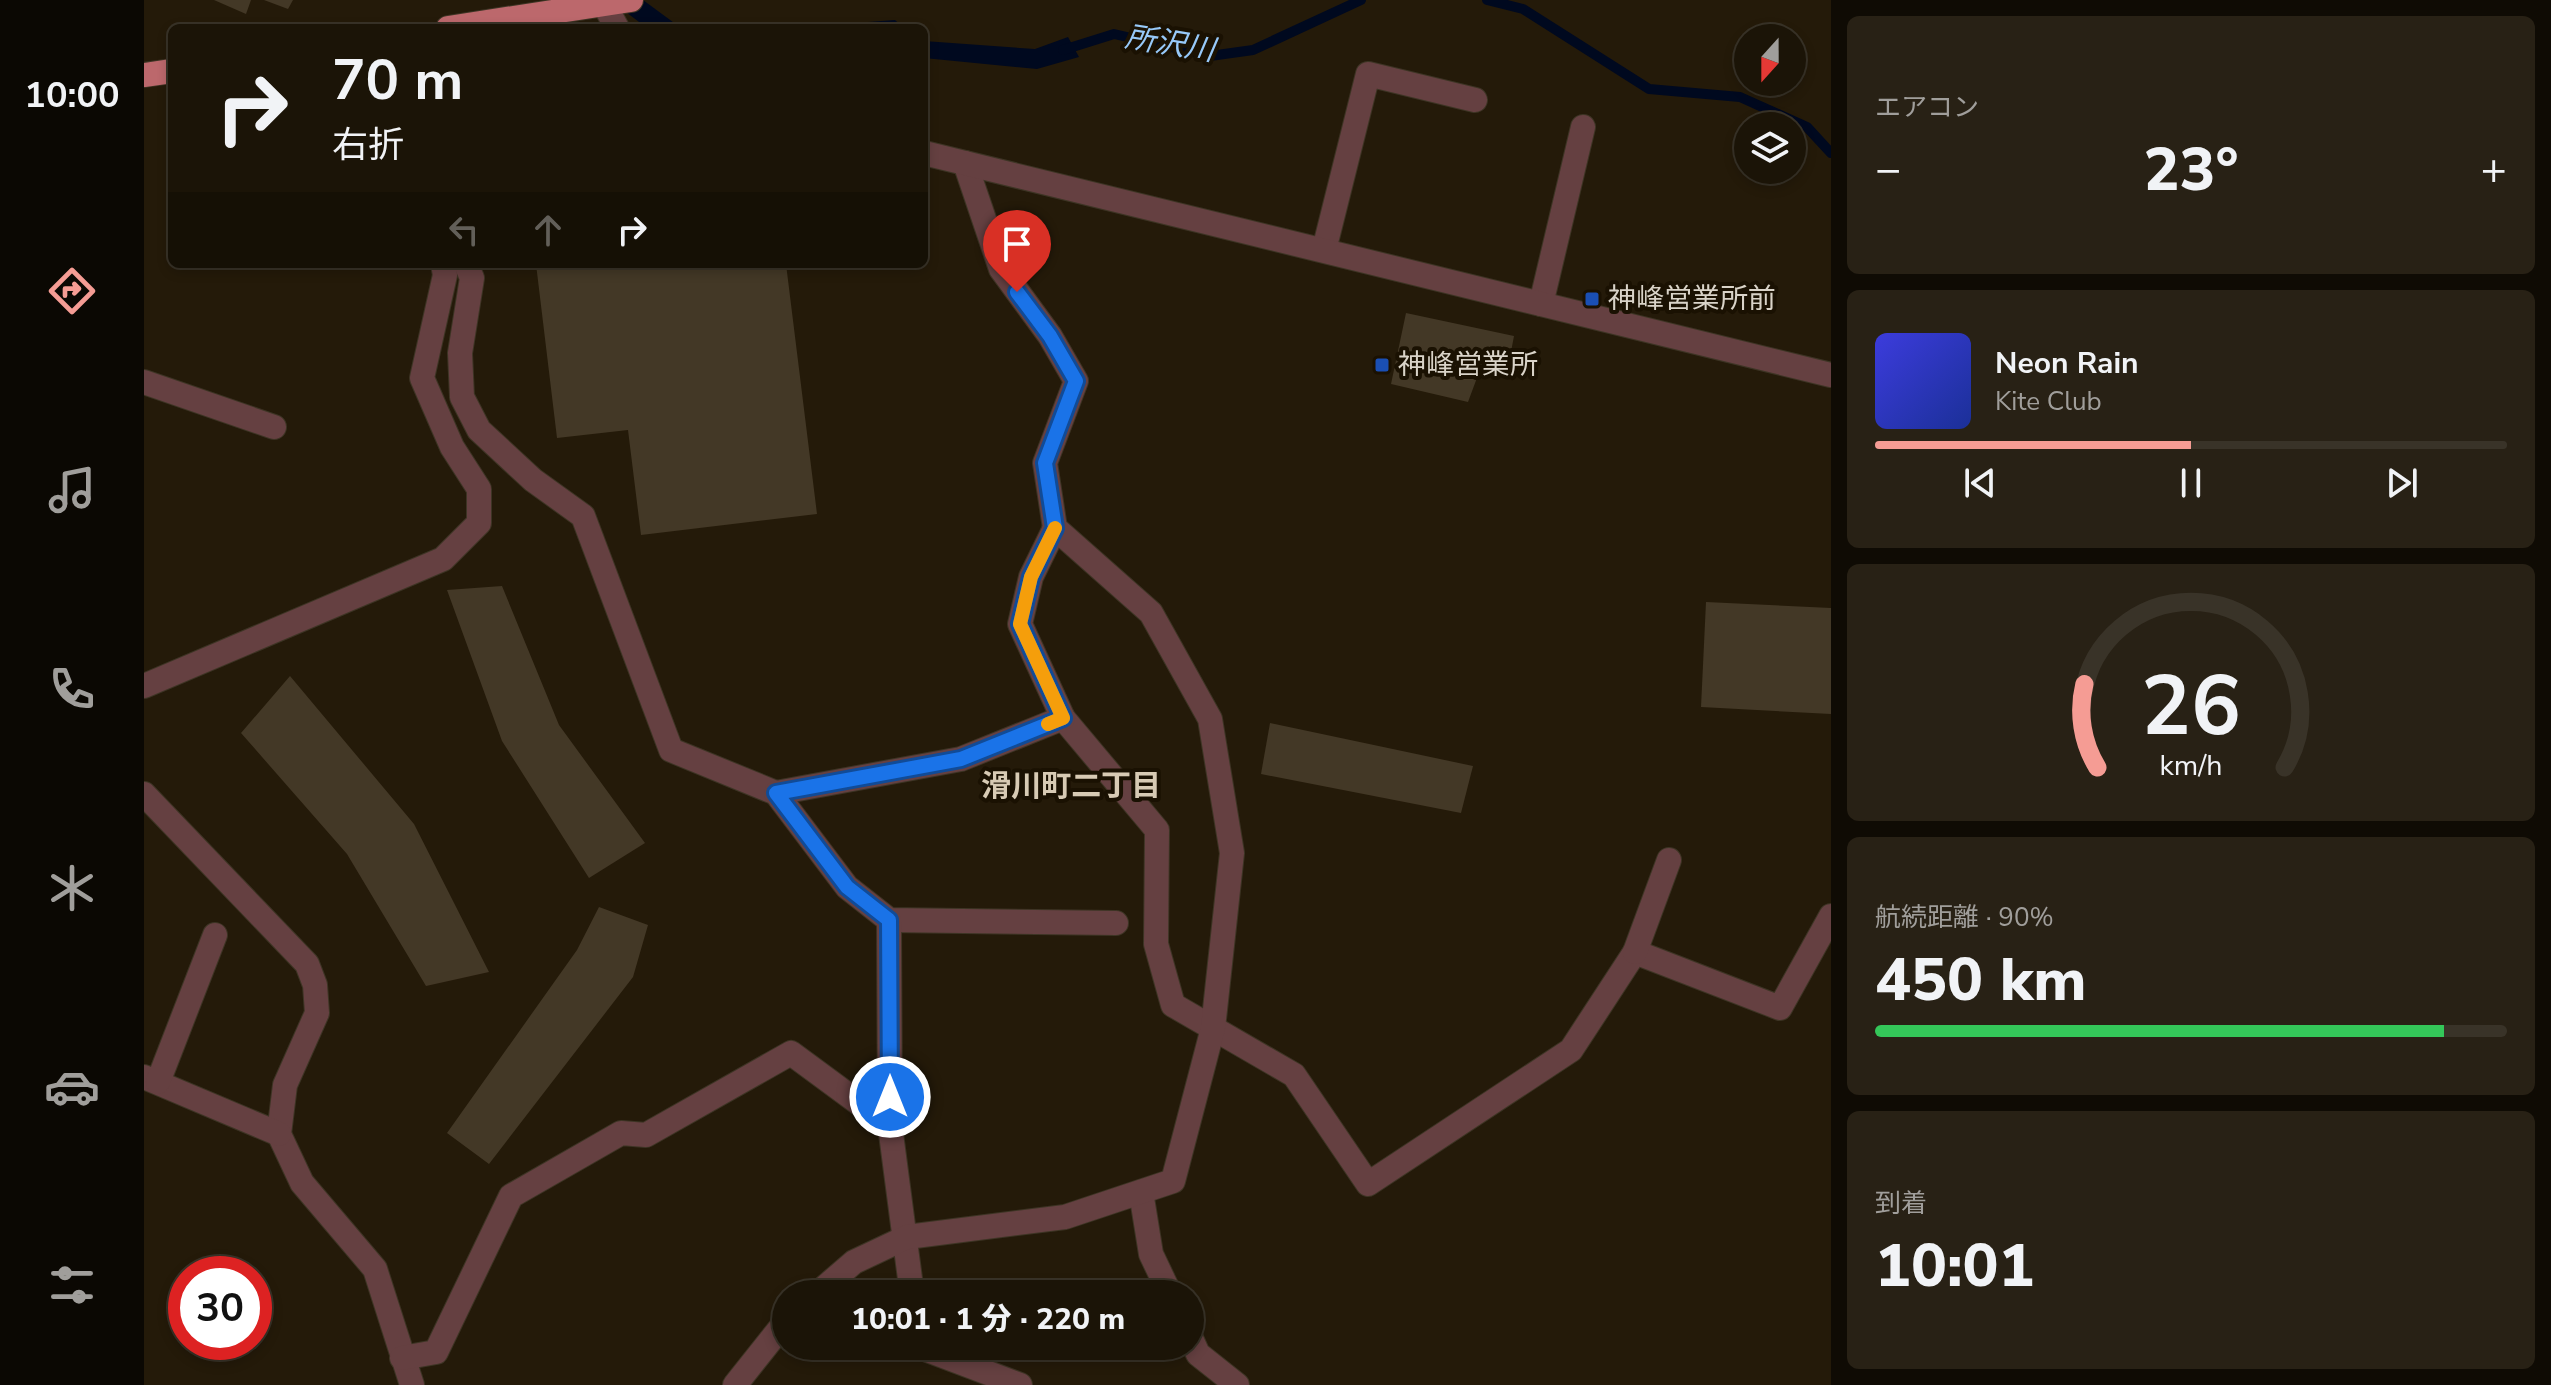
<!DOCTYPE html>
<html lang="ja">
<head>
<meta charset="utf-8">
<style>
	:root { --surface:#1b1407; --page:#282115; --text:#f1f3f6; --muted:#a09e9b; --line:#393328; --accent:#f59c94 }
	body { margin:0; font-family:"Nunito Sans","Noto Sans JP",sans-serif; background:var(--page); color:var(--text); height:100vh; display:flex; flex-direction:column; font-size:30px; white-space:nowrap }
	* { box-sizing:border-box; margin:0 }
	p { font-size:26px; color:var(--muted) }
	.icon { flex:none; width:44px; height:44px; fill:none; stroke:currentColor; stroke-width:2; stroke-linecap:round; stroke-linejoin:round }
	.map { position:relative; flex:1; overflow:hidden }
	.details { display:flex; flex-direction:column; gap:16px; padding:16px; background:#0f0b04; width:720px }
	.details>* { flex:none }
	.top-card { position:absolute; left:24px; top:24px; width:760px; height:244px; border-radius:12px; box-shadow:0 4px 12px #0003,0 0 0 2px var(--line); background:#1b1407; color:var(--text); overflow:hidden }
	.needle { width:52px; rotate:201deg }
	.controls { position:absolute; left:1590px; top:24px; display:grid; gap:16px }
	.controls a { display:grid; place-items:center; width:72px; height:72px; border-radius:50%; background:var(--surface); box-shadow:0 4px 12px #0003,0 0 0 2px var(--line); font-size:40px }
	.speed { position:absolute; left:24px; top:1256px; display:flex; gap:16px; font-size:40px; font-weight:700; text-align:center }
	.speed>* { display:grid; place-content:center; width:104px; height:104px; border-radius:50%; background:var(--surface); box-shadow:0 4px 12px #0003,0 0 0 2px var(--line); line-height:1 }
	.speed .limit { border:12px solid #d22; background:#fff; color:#111 }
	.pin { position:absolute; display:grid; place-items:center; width:68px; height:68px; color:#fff; margin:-82px -34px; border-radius:50% 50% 50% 0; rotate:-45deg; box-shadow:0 0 8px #0007 }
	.pin .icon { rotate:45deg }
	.me { position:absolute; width:88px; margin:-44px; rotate:0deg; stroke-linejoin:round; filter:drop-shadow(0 0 6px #0008) }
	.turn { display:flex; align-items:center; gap:28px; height:168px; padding:0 32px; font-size:36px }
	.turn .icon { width:104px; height:104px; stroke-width:2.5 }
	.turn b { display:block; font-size:56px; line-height:68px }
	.lanes { display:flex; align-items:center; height:76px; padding:0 32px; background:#0003; justify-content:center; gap:40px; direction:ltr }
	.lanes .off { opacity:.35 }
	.big { font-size:60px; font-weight:800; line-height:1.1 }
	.details .widget { flex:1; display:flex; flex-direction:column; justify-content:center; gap:12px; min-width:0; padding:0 28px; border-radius:12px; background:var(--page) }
	.details .dial { align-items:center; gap:0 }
	.dial svg { height:208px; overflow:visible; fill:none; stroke:var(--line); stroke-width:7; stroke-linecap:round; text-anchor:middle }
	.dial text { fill:var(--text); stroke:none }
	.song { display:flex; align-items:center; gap:24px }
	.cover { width:96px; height:96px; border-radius:12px; background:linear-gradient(135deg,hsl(240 70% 55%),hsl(230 70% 35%)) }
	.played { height:8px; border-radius:4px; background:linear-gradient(90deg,var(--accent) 50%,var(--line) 50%) }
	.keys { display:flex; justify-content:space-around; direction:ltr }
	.heat { display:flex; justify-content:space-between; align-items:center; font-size:44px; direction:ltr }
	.charge { height:12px; border-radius:6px; background:linear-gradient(90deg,#34c759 90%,var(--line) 0) }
	.trip { position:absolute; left:628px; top:1280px; width:432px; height:80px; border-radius:40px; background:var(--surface); box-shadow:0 4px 12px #0003,0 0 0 2px var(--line); font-weight:800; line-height:80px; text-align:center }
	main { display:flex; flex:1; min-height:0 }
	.tab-bar { display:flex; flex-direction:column; width:144px; justify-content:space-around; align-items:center; background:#0b0803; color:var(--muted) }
	.tab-bar .icon { width:56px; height:56px }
	.tab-bar .active { color:var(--accent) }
	.tab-bar b { font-size:36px; color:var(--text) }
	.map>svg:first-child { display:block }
	.water { fill:#00091f }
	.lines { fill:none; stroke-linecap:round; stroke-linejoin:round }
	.stream { stroke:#00091f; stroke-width:10 }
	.building { fill:#433826 }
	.minor-casing { stroke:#3d3424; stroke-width:26 }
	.tertiary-casing { stroke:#3d3424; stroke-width:26 }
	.trunk-casing { stroke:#3d3424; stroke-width:26 }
	.minor { stroke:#654041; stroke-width:24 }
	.tertiary { stroke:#654041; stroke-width:24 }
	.trunk { stroke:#bc686c; stroke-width:24 }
	.route-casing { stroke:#114b97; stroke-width:20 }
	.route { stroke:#1a73e8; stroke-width:14 }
	.slow { stroke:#f59e0b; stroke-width:14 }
	.transit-dot { fill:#1a4fb4; stroke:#1a1102; stroke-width:3 }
	.labels { text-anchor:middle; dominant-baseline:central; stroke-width:8; stroke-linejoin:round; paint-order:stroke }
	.poi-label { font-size:28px; fill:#d9d3c8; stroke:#1a1102; text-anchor:start }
	.water-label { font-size:30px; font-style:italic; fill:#97c9f9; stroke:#1a1102 }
	.neighbourhood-label { font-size:30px; font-weight:bold; fill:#d7cab4; stroke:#1a1102 }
</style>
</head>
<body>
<main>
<nav class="tab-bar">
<b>10:00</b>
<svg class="icon active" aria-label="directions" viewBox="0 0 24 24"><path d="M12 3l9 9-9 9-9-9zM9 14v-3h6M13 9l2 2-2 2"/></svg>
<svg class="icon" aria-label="music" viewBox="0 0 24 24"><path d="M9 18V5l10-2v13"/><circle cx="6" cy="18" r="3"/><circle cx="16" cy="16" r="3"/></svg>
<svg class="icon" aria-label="phone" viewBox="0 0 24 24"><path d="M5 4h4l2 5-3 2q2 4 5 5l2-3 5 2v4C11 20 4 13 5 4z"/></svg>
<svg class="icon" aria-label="climate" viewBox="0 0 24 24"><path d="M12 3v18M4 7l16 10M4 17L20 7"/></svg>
<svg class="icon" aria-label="car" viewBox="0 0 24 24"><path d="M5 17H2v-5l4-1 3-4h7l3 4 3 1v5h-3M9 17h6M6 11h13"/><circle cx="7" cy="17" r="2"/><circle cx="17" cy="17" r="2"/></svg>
<svg class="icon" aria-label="filters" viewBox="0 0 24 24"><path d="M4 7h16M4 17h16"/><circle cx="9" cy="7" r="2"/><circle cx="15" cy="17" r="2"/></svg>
</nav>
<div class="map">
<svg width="1687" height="1385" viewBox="0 0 1687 1385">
	<rect width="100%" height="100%" fill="#241a09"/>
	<g class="water">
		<path d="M466,0h33l38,28h-34z"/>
		<path d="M751,20l9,8h-117z"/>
		<path d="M924,37l11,20 -42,12 -113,-11v-17l111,8z"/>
	</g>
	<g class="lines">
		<g class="stream">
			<path d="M1343,0l36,9 126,80 91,8 67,30 24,26"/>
			<path d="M919,50l51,-16 96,22 43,-6 108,-50"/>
		</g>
	</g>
	<g class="building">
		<path d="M70,0h37l-5,14z"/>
		<path d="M120,0h29l-5,9z"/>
		<path d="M392,264h250l31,250 -176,21 -13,-105 -71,8z"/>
		<path d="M1262,313l108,23 -7,37 -26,-6 -13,35 -77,-18z"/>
		<path d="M358,586l57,139 86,118 -56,35 -87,-137 -55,-151z"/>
		<path d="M1562,602l125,6v106l-130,-7z"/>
		<path d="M146,676l124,148 75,148 -63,14 -79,-132 -106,-121z"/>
		<path d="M1126,723l203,43 -12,47 -200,-39z"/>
		<path d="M455,907l49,18 -15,52 -144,187 -42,-31 130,-183z"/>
	</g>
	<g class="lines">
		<defs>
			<g id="minor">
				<path d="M1180,250l44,-176 107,26"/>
				<path d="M322,264l6,14 -12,75 2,44 17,33 54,50 50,36 88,234 105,43 71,94 42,33 227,3"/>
				<path d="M1397,304l42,-177"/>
				<path d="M0,382l130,45"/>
				<path d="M911,528l-24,49 -11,47 43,94 94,112 -1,114 17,61 121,70 74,109 203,-134 64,-98 145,56 51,-92"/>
				<path d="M0,686l299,-127 36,-36v-34l-27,-42 -30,-69 23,-103 -2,-11"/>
				<path d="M632,793l185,-34 102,-41"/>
				<path d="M0,794l163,170 8,21 2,28 -32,72 -6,49 23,49 73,86 37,116"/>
				<path d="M745,920l1,206 22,168"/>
				<path d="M1491,952l34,-92"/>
				<path d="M0,1077l135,57"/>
				<path d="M14,1082l57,-147"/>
				<path d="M997,1192l10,62 19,40"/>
				<path d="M673,1294l37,-32 53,-25 158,-20 108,-36 40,-153 19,-175 -22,-134 -59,-106 -96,-85 -10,-65 31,-82 -26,-45 -49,-67 -36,-106"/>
				<path d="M1046,1336l8,18 39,31"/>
				<path d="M773,1346l103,39"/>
				<path d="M258,1358l34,-6 75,-156 110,-63 25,2 145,-82 99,73"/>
				<path d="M591,1385l51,-64"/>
			</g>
			<g id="tertiary">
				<path d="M460,4l13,24"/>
				<path d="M780,153l907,222"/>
			</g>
			<g id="trunk">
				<path d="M304,28l183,-28"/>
				<path d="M0,75l28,-4"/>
			</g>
		</defs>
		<use href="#minor" class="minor-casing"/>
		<use href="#tertiary" class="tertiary-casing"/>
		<use href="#trunk" class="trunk-casing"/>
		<use href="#minor" class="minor"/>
		<use href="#tertiary" class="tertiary"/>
		<use href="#trunk" class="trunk"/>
	</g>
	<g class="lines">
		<defs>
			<path id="route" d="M746,1097l-1,-177 -42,-33 -71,-94 185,-34 102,-41 -43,-94 11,-47 24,-49 -10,-65 31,-82 -26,-45 -33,-44"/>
		</defs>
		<use href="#route" class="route-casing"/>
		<use href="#route" class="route"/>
		<path class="slow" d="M904,724l15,-6 -43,-94 11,-47 24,-49"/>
	</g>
	<g class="transit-dot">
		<rect x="1440" y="291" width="16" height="16" rx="4"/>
		<rect x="1230" y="357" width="16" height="16" rx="4"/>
	</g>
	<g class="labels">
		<g class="poi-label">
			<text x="1464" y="299">神峰営業所前</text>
			<text x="1254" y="365">神峰営業所</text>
		</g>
		<g class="water-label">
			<text transform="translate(1026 44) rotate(9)">所沢川</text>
		</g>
		<g class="neighbourhood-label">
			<text x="927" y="786">滑川町二丁目</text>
		</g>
	</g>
</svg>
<div class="controls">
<a><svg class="needle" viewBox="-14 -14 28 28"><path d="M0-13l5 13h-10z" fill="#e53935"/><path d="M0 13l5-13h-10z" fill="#a09e9b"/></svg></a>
<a><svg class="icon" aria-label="layers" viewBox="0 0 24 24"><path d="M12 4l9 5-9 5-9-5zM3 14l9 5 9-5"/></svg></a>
</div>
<div class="speed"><div class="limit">30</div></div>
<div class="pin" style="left:873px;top:292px;background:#d93025"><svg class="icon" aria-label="arrive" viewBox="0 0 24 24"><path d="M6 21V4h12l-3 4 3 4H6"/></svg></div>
<svg class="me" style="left:746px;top:1097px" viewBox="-20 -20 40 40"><circle r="17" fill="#1a73e8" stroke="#fff" stroke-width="3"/><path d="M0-11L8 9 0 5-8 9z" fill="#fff"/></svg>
<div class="trip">10:01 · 1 分 · 220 m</div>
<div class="top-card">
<div class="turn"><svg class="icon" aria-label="right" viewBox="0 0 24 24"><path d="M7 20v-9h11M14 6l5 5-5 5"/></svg><div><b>70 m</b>右折</div></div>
<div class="lanes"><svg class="icon off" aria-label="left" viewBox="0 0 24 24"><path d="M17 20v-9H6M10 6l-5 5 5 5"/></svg><svg class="icon off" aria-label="ahead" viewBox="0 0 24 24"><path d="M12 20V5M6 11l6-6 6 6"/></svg><svg class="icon" aria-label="right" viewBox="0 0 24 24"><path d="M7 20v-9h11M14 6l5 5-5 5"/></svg></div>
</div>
</div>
<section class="details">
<div class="widget"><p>エアコン</p>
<div class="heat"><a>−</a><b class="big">23°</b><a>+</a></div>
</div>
<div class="widget">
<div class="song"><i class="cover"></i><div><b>Neon Rain</b><p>Kite Club</p></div></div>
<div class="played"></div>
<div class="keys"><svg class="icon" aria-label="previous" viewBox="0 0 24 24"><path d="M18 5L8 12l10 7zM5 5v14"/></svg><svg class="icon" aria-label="pause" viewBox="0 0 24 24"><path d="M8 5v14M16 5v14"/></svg><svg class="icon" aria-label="next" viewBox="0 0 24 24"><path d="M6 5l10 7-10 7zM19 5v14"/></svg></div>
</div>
<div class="widget dial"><svg viewBox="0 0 100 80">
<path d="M14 69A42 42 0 1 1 86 69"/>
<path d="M14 69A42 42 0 0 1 9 37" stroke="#f59c94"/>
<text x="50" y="56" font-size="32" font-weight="700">26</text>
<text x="50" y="72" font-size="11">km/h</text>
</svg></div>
<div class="widget"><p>航続距離 · 90%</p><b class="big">450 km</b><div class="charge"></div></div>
<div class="widget"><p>到着</p><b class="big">10:01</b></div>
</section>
</main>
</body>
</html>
